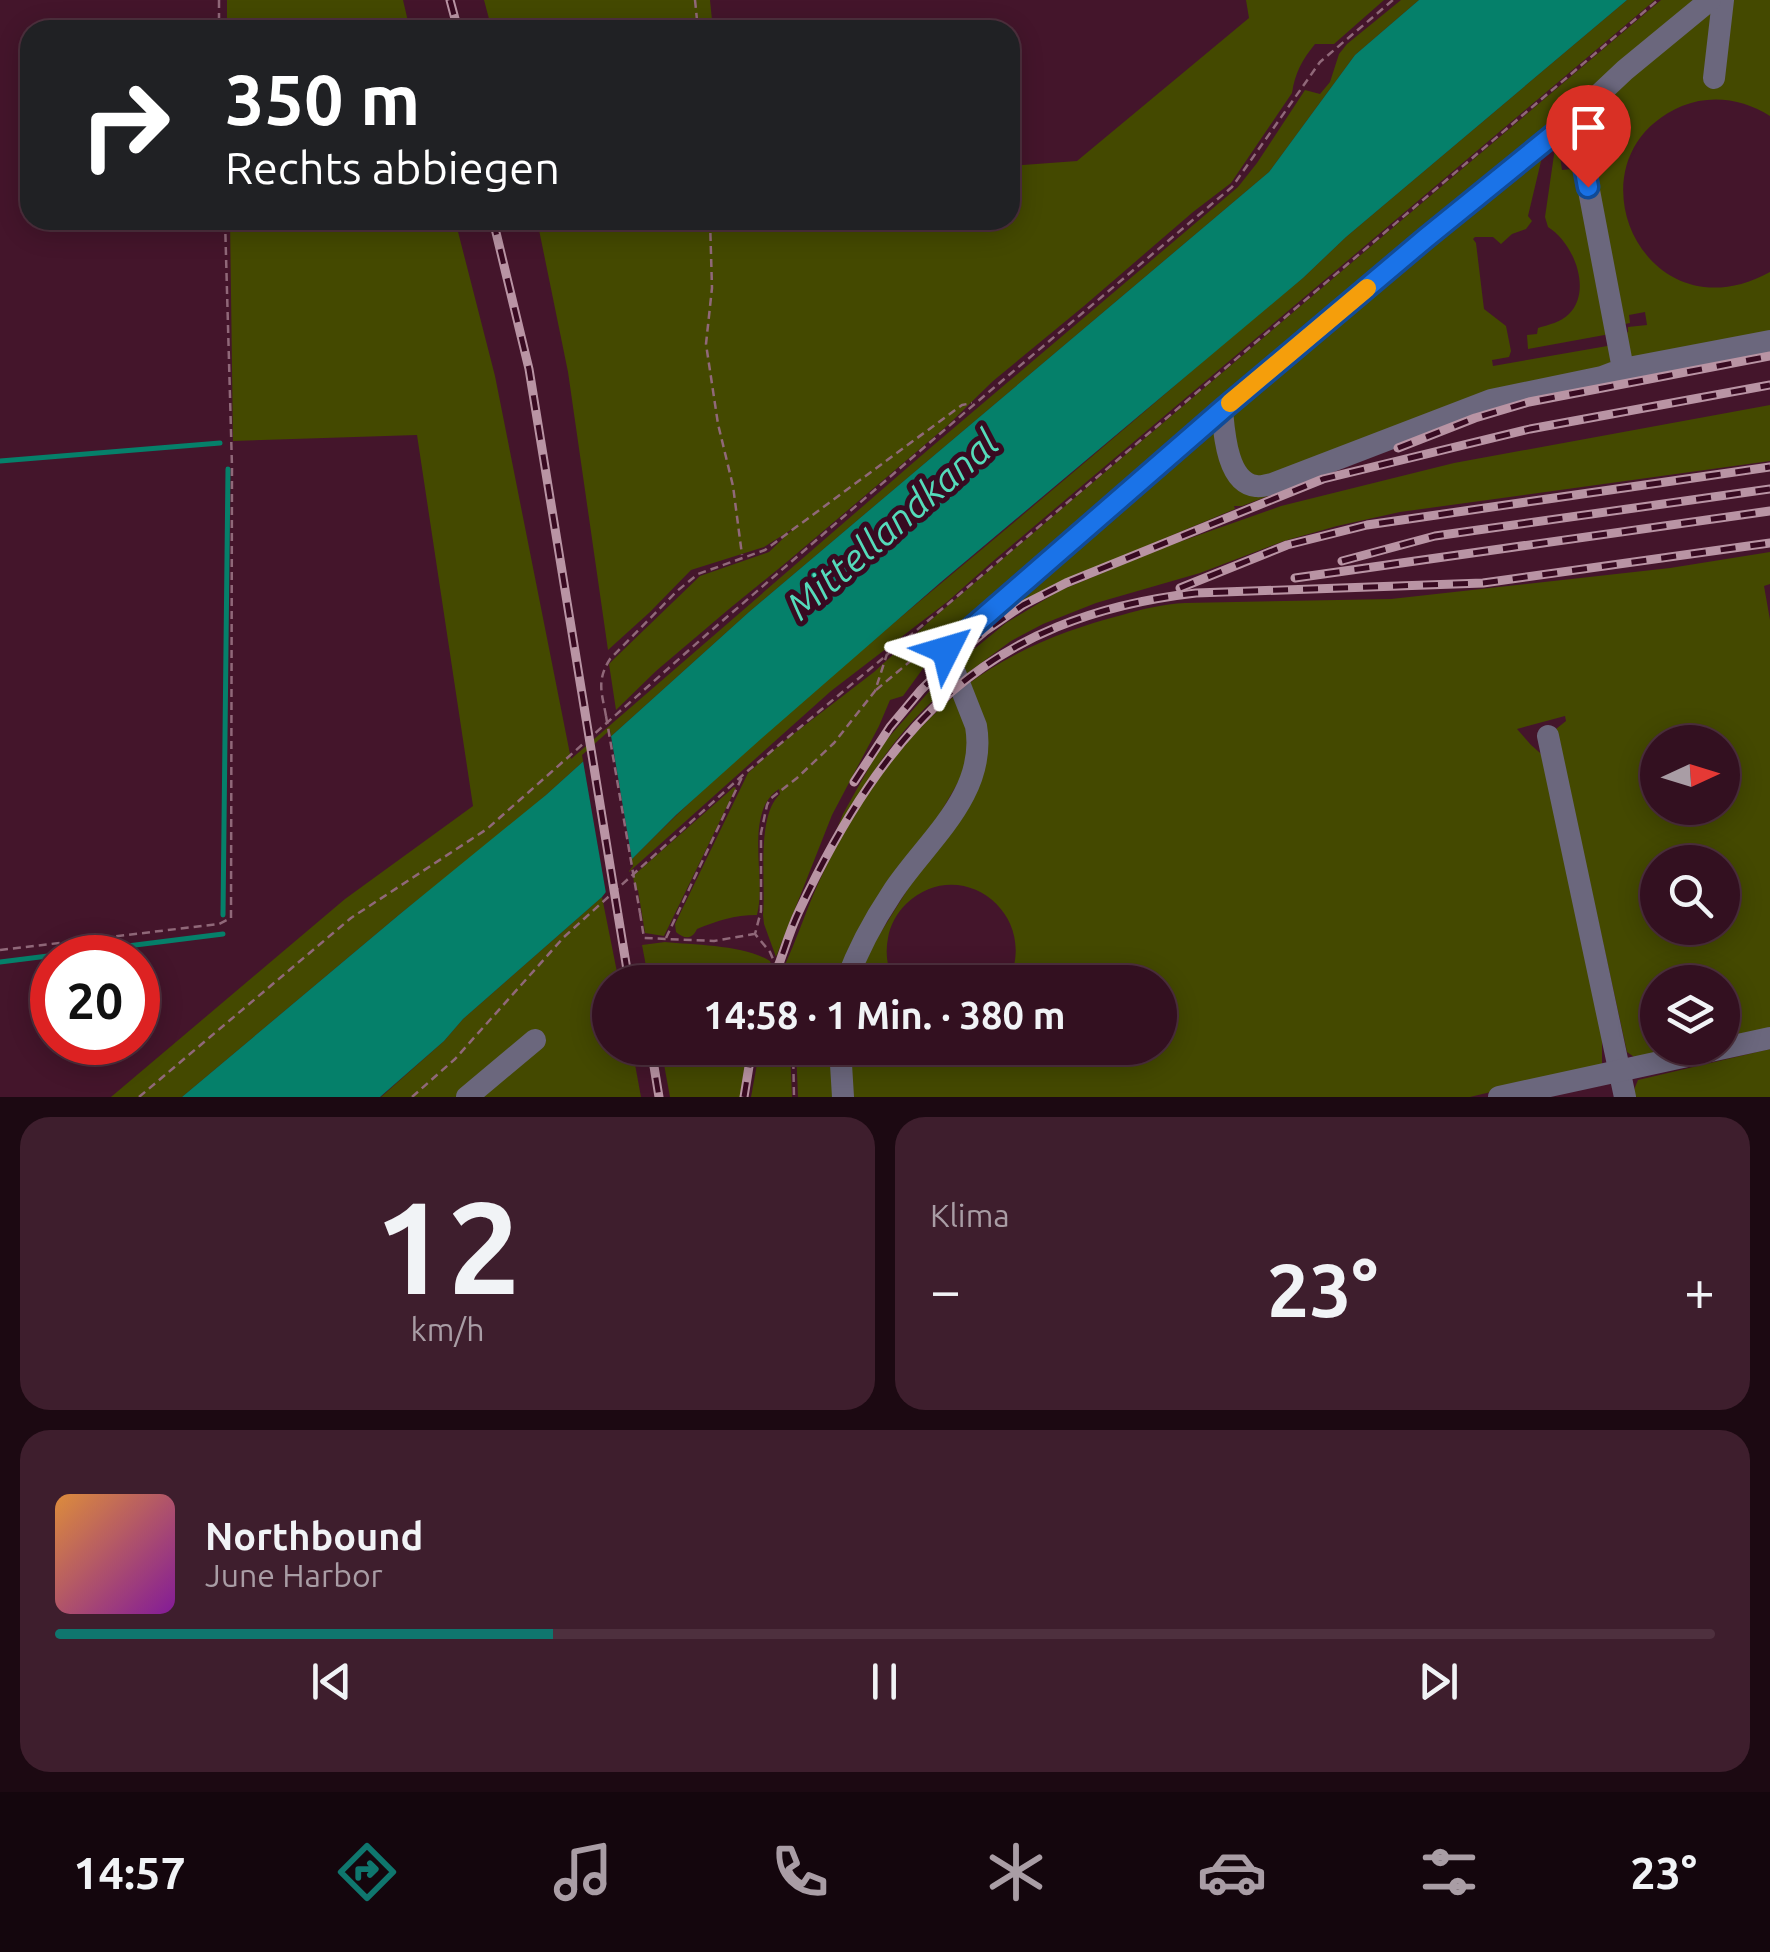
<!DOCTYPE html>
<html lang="de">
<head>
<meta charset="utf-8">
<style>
	:root { --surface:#331020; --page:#3e1e2d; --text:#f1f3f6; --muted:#a99da5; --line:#4e303e; --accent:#0f766e }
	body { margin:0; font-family:Ubuntu,sans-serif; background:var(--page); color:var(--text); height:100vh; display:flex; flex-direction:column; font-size:38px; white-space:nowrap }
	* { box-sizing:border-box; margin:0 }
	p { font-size:32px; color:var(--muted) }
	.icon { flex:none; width:55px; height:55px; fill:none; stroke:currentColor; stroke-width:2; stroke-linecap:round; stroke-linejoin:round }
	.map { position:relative; height:1097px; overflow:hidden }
	.sheet { display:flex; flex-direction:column; gap:20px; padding:20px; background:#1c0912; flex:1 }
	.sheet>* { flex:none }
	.top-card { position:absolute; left:20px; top:20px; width:1000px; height:210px; border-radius:30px; box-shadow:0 5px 25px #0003,0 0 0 2px var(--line); background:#202124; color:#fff; overflow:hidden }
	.needle { width:65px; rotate:86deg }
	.controls { position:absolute; left:1640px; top:725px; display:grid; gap:20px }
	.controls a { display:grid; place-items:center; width:100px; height:100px; border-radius:50%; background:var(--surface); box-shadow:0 5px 25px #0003,0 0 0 2px var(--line); font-size:50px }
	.speed { position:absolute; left:30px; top:935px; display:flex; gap:20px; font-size:50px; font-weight:700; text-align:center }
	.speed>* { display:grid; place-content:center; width:130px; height:130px; border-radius:50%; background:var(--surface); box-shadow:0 5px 25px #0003,0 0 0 2px var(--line); line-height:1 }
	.speed .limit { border:15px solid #d22; background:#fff; color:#111 }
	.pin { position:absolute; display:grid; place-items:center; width:85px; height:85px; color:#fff; margin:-102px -42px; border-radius:50% 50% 50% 0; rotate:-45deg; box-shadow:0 0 10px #0007 }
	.pin .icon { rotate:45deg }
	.me { position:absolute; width:110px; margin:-55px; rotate:50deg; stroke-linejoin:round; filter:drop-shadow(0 0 8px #0008) }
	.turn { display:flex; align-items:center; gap:35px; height:210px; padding:0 40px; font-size:45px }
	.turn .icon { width:130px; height:130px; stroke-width:2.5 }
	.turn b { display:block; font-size:70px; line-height:85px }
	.big { font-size:75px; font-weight:700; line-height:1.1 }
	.sheet .widget { flex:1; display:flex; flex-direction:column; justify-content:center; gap:15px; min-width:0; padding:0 35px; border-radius:30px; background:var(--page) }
	.sheet .dial { align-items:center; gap:0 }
	.dial b { font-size:130px; line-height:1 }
	.song { display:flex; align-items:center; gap:30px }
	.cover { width:120px; height:120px; border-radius:15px; background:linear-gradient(135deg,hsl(30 70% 55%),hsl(290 70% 35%)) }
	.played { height:10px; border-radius:5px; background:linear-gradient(90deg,var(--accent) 30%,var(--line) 30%) }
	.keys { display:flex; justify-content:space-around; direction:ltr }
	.heat { display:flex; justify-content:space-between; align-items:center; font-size:55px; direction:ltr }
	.sheet .tiles { flex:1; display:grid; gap:20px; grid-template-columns:1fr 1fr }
	.widget:last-child { grid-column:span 2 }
	.trip { position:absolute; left:592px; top:965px; width:585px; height:100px; border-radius:50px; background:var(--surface); box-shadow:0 5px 25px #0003,0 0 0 2px var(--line); font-weight:700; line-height:100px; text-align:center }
	.tabs { display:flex; height:160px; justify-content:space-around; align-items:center; background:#14060d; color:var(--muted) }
	.tabs .icon { width:70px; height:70px }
	.tabs .on { color:var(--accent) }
	.tabs b { font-size:45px; color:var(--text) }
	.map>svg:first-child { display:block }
	.green { fill:#444900; fill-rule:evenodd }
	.water { fill:#05806a }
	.pier { fill:#44152b }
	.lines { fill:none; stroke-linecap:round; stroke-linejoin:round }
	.stream { stroke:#05806a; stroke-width:5 }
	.path { stroke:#906879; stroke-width:2.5; stroke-dasharray:8 5; stroke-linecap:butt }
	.minor { stroke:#6b677d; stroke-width:22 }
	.rail-casing { stroke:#b994a4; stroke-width:9 }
	.rail { stroke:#380a21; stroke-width:5; stroke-dasharray:15; stroke-linecap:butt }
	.path-bridge { stroke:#906879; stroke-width:2.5; stroke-dasharray:8 5; stroke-linecap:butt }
	.route-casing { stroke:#114b97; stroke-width:25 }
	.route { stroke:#1a73e8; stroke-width:18 }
	.slow { stroke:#f59e0b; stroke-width:18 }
	.labels { text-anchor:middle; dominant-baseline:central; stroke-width:10; stroke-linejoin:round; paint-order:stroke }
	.water-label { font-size:38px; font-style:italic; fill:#55daba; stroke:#380a21 }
</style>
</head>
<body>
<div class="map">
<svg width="1770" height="1097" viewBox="0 0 1770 1097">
	<rect width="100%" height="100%" fill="#44152b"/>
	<g class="green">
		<path d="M227,0h176l7,30h-183z"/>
		<path d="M484,0h226l3,30h-221z"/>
		<path d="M1246,0h138l-50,44h-19c-13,16 -20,29 -23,49l-61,90 -38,29 -109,94 -91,75 -45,44 -160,136 -59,48 -73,62 -40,39 -7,-46 8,-8 83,-80 69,-24 25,-24 -30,19 -73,23 -41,42 -42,38 -40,-278 -31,-152h473v-54l67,-5 172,-143z"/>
		<path d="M1401,0h18l-64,55 -86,117 -520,440 -203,183 -47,40 -99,79 -218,183h-71l234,-198 128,-93 -56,-371 -184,6 -3,-221h225l40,156 76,383 358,-310 309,-262 19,-24 48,-73 15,4 10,-12 9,-28 8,-10z"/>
		<path d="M1627,0h28l-663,562 -45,40 -116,89 -202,181 -1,-7 4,-6c125,-126 264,-237 399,-351 91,-76 180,-155 272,-230l43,-41z"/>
		<path d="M1661,0h43l-162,157 -14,59 4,5 -6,8 -14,5 -11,10 -8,-7h-18l-2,2 3,4 8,66 22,17 5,25 -2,6 -17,3 1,6 120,-21 1,12 -6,10 -366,139h-8l1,3 -180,75 -66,41 4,-21 -58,48 -32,44 -13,4 -11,26 -47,89 -56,142 -12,-33 -1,-9c3,-34 -7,-99 17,-121l-1,-5c-36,24 -12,89 -22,126 -23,0 -40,6 -60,14 -5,11 -13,10 -21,3l-1,-8 73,-151 35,-31 91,-70 57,-52z"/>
		<path d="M1722,0h48v116c-26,-17 -59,-22 -88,-10 -120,51 -39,236 88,166v64l-136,22 -5,-3 -3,-22 2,-1v-5l19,-2 -2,-13 -16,3 1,8 -10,2 -37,-197 10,-25z"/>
		<path d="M1567,132l9,21h-6l-2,-6 -9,2 3,21 10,-1 -2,-13h7l33,178 -82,15 -1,-14 10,-1 1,-6c10,-3 23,-6 31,-14 24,-24 4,-72 -21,-87l-3,-10 11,-76z"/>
		<path d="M1770,405v56l-370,51 -63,14 -53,15 -84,32 -104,30 -53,21 -32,17 -46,34 -8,-12 49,-40 53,-32 106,-44 116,-41 173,-43z"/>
		<path d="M1770,552v32l-6,2 6,34v413l-47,12 -1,-63h-64v66h56l-77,11 -10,-7 -71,-323 10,-8 -1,-5 -48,13 14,16 16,14 55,269v37l-132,32h-623l-3,-49h316v-66h-152c33,-67 -47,-130 -102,-78 -9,9 -16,21 -18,34 -3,15 -1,31 7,44h-45l118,-190 -4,-105c48,-36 100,-57 158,-72 21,-6 41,-11 63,-12l206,-4 279,-31zM1658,742h64v66h-64zM1658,862h64v66h-64z"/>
		<path d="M948,670l8,11c-54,41 -92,101 -124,160l11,-27 38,-68z"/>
		<path d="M958,693l16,62 -132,227h-54l-6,-11c16,-33 26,-68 42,-100 32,-65 77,-132 134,-178z"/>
		<path d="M734,787l2,1 -3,6 -69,142 -19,-3 -7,-43 -3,-1 -2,-13z"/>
		<path d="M602,897l17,85h-9v66h22l9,49h-260l63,-56 19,-22z"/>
		<path d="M665,942c30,3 80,3 105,19l2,7 -5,14h-118l-7,-37z"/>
		<path d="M661,1048h88l-9,49h-70z"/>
		<path d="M760,1048h30l2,49h-41z"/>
		<path d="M796,1048h41l3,49h-42z"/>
		<path d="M1770,1049v48h-139l7,-17z"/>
	</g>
	<path class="water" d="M1419,0h208l-281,237 -43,41 -362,304 -179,156 -86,77 -44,44 -30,38 -139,122 -19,22 -64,56h-198l218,-183 146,-119 203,-183 520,-440 86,-117z"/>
	<path class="pier" d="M610,730l23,136 -26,33 -25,-144z"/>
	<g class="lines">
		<g class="stream">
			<path d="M0,461l220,-18"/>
			<path d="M223,915l5,-446"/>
			<path d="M0,962l223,-28"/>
		</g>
		<g class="path">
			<path d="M219,0v30"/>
			<path d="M695,0l3,30"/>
			<path d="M710,220l2,68 -6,56 12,80 15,62 9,69"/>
			<path d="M876,690l44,-37"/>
			<path d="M606,716c-4,-23 -10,-35 4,-57l67,-68 21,-17 67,-24 197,-145 10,-2"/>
			<path d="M640,913l4,25 70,3 40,-7"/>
			<path d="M666,938l77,-163"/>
			<path d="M0,950l219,-26 12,-6 1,-451 -7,-247"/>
			<path d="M783,982l-13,-30 -15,-18 6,-23v-78l6,-28 3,-6 27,-21 37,-35 41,-52 12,-37"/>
			<path d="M793,1048l1,49"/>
			<path d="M139,1097l212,-179 136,-89 219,-194 271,-233 255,-215 88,-125 73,-62"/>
			<path d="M412,1097l43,-38 109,-122 180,-163 204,-170 710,-604"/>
		</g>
		<g class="minor">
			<path d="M1714,78l9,-78"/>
			<path d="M1575,117l50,-47 85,-70"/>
			<path d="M1623,369l-48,-252 -149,121 -204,172c2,22 5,73 34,76 5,1 11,-1 16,-2l219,-84 111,-23 21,-8 147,-28"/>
			<path d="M1548,736l77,361"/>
			<path d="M846,982c11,-30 28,-62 46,-89 33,-51 96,-98 84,-167l-30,-76 276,-240"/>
			<path d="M840,1048l3,49"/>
			<path d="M467,1097l68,-57"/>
			<path d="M1499,1097l271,-59"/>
		</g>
		<defs>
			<g id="rail">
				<path d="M450,0l8,30"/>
				<path d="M493,220l36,149 100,613"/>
				<path d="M1398,448l77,-30 54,-16 241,-46"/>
				<path d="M1342,561l93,-25 335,-47"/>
				<path d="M1295,578l475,-67"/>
				<path d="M1180,588l107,-43 80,-20 403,-58"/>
				<path d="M854,782l36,-55 31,-37 29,-29 35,-30 38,-26 43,-22 257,-104 207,-50 240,-44"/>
				<path d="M772,982c10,-23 16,-48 27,-71 87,-184 186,-294 397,-318l287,-10 287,-40"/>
				<path d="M651,1048l8,49"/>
				<path d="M744,1097l8,-49"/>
			</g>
		</defs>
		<use href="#rail" class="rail-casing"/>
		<use href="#rail" class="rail"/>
		<path class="path-bridge" d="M606,716l34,197"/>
	</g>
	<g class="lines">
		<defs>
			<path id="route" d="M946,650l276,-240 204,-172 149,-121 13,70"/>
		</defs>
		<use href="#route" class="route-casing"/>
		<use href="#route" class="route"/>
		<path class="slow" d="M1230,403l137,-115"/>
	</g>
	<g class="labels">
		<g class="water-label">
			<text transform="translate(892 524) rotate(-41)">Mittellandkanal</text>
		</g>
	</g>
</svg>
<div class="controls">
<a><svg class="needle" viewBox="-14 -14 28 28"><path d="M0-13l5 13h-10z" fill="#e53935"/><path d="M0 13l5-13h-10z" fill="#a99da5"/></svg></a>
<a><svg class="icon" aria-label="search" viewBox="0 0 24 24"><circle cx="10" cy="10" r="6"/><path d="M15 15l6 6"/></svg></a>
<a><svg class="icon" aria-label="layers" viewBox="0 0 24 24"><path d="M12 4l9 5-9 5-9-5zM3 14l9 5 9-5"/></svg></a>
</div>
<div class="speed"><div class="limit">20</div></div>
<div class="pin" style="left:1588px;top:187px;background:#d93025"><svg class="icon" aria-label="arrive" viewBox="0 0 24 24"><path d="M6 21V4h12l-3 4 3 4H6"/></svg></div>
<svg class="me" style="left:946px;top:650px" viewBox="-20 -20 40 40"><path d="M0-17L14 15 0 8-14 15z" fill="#1a73e8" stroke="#fff" stroke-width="4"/></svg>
<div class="trip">14:58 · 1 Min. · 380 m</div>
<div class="top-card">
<div class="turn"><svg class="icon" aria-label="right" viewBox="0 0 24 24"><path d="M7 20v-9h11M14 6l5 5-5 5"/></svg><div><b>350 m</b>Rechts abbiegen</div></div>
</div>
</div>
<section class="sheet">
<div class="tiles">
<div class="widget dial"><b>12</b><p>km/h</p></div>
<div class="widget"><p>Klima</p>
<div class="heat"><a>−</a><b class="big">23°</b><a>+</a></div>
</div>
<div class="widget">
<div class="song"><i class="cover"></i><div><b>Northbound</b><p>June Harbor</p></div></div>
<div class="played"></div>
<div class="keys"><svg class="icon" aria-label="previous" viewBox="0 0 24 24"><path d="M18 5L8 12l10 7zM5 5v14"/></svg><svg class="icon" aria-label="pause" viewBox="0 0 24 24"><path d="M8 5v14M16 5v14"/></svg><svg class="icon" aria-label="next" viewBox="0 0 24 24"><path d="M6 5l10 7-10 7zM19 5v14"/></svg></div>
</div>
</div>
</section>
<nav class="tabs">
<b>14:57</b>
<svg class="icon on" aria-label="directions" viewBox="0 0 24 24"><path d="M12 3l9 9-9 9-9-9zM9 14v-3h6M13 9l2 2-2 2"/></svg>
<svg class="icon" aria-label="music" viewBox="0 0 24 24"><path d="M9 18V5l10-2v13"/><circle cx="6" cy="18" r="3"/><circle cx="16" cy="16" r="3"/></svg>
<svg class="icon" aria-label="phone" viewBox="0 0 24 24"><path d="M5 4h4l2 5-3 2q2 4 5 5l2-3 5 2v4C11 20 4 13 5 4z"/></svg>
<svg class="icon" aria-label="climate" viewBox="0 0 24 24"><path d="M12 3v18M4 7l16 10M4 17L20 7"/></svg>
<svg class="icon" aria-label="car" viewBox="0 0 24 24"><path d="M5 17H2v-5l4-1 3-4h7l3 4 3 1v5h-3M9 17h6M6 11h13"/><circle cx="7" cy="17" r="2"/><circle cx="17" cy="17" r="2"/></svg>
<svg class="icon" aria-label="filters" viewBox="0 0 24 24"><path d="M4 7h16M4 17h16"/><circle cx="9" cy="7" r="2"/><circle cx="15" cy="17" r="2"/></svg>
<b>23°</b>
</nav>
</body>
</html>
